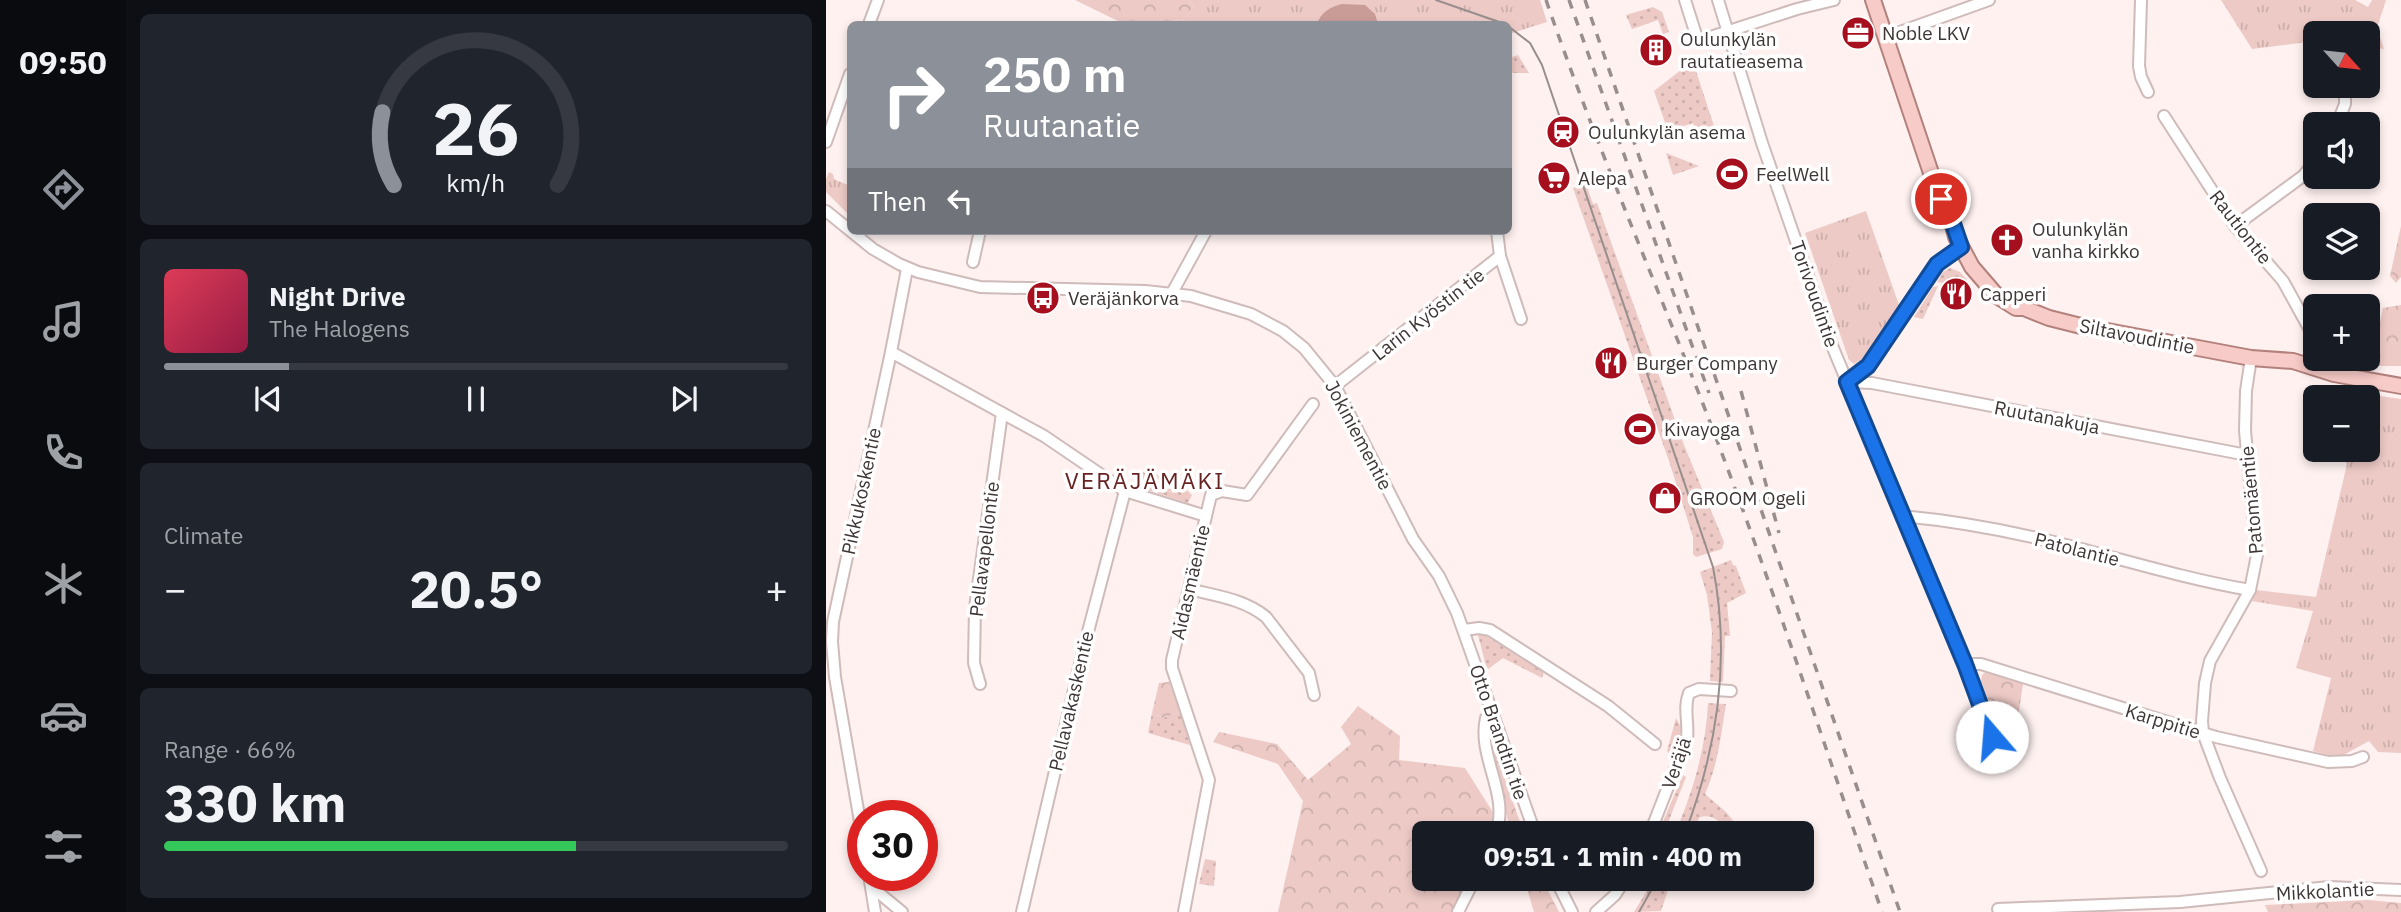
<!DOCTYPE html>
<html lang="en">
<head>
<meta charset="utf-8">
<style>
	:root { --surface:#171b24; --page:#20242c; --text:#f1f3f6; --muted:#9ea1a6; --line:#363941; --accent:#8c9099 }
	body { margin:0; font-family:"IBM Plex Sans",sans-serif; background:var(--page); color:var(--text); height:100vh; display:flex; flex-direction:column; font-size:26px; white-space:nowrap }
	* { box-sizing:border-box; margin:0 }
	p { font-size:23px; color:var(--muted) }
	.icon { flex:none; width:38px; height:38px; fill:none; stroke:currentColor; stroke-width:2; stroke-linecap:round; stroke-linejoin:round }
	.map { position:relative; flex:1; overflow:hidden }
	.drawer { display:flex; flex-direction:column; gap:14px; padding:14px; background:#0d0f14; width:700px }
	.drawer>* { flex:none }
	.hud { position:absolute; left:21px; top:21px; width:665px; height:214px; border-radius:10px; box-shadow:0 4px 10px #0003; background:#8c9099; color:#fff; overflow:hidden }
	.needle { width:46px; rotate:117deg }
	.tools { position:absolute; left:1477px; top:21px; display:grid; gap:14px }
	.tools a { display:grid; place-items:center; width:77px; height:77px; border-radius:10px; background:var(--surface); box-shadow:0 4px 10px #0003; font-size:35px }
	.speed { position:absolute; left:21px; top:800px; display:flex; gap:14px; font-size:35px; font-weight:700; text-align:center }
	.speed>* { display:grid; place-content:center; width:91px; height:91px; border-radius:50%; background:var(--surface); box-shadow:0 4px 10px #0003; line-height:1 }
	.speed .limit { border:10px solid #d22; background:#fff; color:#111 }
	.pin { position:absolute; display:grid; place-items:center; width:60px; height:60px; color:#fff; margin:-30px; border:4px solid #fff; border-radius:50%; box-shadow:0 2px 7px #0007 }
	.me { position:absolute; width:77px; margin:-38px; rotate:342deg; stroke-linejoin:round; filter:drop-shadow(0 0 5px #0008) }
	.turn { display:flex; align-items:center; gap:24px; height:147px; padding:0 21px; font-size:32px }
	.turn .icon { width:91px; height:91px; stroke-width:2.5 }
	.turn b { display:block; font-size:49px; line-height:60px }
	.then { display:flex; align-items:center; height:66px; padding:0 21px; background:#0003; gap:14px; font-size:26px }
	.big { font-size:52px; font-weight:700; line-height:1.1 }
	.drawer .tile { flex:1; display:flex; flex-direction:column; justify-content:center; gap:10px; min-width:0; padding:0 24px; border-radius:10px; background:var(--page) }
	.drawer .dial { align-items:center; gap:0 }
	.dial svg { height:182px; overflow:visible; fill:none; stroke:var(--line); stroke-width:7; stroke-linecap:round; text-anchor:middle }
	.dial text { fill:var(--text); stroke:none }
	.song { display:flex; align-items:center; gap:21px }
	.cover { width:84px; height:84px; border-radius:10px; background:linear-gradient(135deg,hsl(350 70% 55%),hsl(340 70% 35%)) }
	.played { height:7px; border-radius:4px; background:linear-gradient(90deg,var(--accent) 20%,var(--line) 20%) }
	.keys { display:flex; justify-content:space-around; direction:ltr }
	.heat { display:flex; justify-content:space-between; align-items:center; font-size:38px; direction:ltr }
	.charge { height:10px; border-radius:5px; background:linear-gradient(90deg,#34c759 66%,var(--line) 0) }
	.trip { position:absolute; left:586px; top:821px; width:402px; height:70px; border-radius:10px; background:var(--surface); box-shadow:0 4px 10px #0003; font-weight:700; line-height:70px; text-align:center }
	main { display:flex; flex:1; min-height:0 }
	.tabs { display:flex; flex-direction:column; width:126px; justify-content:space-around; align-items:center; background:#090b0e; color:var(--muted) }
	.tabs .icon { width:49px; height:49px }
	.tabs .on { color:var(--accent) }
	.tabs b { font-size:32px; color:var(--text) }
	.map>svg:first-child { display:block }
	.grass { fill:url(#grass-dots) }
	.forest { fill:url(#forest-crowns) }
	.park { fill:url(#park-tufts) }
	.pitch { fill:#edcac6 }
	.water { fill:#c99c98 }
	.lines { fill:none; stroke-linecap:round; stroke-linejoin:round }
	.minor-casing { stroke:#cfbbb9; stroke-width:14 }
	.major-casing { stroke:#b3817c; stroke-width:18 }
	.minor { stroke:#fff; stroke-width:10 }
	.major { stroke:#f7cbc7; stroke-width:14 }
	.tram { stroke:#988e8d; stroke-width:2 }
	.rail { stroke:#988e8d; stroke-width:3.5; stroke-dasharray:9 9; stroke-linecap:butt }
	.route-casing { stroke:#114b97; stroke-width:18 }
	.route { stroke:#1a73e8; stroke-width:12 }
	.labels { text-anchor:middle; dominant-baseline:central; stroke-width:7; stroke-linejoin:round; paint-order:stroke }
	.poi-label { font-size:19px; fill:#3e3635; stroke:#fff; text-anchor:start }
	.street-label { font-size:19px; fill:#3e3635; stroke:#fff }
	.quarter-label { font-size:23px; letter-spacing:2px; fill:#672221; stroke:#fff }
</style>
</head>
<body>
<main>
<nav class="tabs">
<b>09:50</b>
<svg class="icon on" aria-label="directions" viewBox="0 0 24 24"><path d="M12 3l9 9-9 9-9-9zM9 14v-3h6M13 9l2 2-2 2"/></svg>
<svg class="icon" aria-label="music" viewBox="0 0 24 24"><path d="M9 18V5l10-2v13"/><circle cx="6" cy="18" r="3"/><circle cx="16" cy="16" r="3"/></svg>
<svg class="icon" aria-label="phone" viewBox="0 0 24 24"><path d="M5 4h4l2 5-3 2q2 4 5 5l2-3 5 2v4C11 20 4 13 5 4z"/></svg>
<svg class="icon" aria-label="climate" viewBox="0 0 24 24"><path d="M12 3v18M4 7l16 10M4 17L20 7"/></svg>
<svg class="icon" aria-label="car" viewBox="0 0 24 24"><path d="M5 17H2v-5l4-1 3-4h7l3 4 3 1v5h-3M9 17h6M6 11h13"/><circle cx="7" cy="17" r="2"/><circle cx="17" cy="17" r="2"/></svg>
<svg class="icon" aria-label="filters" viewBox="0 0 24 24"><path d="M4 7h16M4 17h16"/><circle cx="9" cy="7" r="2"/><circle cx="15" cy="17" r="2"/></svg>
</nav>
<section class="drawer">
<div class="tile dial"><svg viewBox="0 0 100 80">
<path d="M14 69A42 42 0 1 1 86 69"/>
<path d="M14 69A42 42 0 0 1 9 37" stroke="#8c9099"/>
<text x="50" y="56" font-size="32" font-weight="700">26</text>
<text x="50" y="72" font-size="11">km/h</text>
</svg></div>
<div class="tile">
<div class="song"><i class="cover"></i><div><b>Night Drive</b><p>The Halogens</p></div></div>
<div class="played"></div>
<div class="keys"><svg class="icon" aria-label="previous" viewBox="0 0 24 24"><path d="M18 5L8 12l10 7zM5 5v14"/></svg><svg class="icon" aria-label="pause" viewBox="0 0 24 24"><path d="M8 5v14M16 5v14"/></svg><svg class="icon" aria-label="next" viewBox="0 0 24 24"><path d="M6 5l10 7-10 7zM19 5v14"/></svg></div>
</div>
<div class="tile"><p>Climate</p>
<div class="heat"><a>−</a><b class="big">20.5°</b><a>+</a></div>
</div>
<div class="tile"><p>Range · 66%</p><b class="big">330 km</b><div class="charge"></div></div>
</section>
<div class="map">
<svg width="1575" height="912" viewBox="0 0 1575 912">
	<defs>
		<pattern id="grass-dots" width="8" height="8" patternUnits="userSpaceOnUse" patternTransform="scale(1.75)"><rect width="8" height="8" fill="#edcac6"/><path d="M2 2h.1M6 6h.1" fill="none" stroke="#ccaeab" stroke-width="1.8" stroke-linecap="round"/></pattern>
		<pattern id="forest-crowns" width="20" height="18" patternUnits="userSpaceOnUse" patternTransform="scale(1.75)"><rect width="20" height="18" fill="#edcac6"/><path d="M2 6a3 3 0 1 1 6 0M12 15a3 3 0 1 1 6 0" fill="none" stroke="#ccaeab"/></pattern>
		<pattern id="park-tufts" width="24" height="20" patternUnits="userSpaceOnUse" patternTransform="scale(1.75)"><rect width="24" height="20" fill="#edcac6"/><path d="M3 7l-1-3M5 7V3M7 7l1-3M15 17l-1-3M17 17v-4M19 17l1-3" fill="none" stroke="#ccaeab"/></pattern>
	</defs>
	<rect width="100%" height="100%" fill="#fef1f0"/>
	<g class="grass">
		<path d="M827,7l9,5 7,20 -6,2 -5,-14 -26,9 -6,-14z"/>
		<path d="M692,55l11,18h-20v-15z"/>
		<path d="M865,56l26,79 -18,7 -6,-19 -25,8 -14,-40 32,-25v-8z"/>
		<path d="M840,153l33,13 -26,9z"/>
		<path d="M760,184l7,20 4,-1 87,242 40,97 -2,7 -3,1 -23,7 -3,-3v-17l-24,-76 -96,-273z"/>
		<path d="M1124,268l10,4 7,8 -1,8 -9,-2 1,-5 -8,-2 -3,2 2,3 -12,-2 6,-10z"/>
		<path d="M1112,286l-15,33 -9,-2 19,-30z"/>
		<path d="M315,472l17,3 -3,11 18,7 5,-11 14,13 -4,8 -54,-17z"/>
		<path d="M905,560l2,5 3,1 10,27 -19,10 3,33h-5l-2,46 -13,-1 2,-49 -5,-37 -7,-23z"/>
		<path d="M655,633l63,38 -2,7 -39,-20 -16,12 -9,-35z"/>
		<path d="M882,703l18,1c-5,31 -8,61 -21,90l21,18 17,21h-12c-9,-9 -17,-20 -31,-16l-10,16h-15c18,-41 31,-86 33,-130z"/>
		<path d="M354,712l10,33 -42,-12 4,-20 11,5z"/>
		<path d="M850,718l6,11 -11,27 -4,-5z"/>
		<path d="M857,775l3,2 -22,56h-6z"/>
		<path d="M379,859l11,2 -2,25 -15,-2z"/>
		<path d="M828,879h16l1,2 -10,30 -27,1z"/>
	</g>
	<g class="forest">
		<path d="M249,0h114l5,6 -9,13 -29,5h-32z"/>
		<path d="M1575,226v51l-5,6 -6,-7z"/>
		<path d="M1575,305v61h-31l13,-58z"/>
		<path d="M1160,672l37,12 -8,53 -10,7 -24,-63 1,-6z"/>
		<path d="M343,682l11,30 -17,6 -11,-5 7,-30z"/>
		<path d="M532,706l42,30 -1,24 66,8 29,46 -5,19h-65v45l47,1 -18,33h-175l25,-111 -25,-37 -65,-22 6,-10 58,12 31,36 43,-36 -10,-17z"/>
		<path d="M669,752l29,81h-13l-18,-74z"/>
		<path d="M698,879h18l17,33h-25z"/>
		<path d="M1542,900l33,3v9h-133l-3,-7z"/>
	</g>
	<g class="park">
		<path d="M363,0h351l7,22 -38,12 -1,-10h-352l29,-5 9,-13z"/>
		<path d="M1395,0h134l13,7 4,-7h14l-9,28 7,21 -16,-2v-14h-53v8l-63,8z"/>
		<path d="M3,172l4,2 1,5 16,7v30l-24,-24v-13z"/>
		<path d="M1040,211l33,94 -37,54 -8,5 -5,-4 -44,-127z"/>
		<path d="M1496,388l79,11v354l-23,-1 -9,-11 -31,17 -25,-7 18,-73 -35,-10 17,-57 -61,-10 4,-11 60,7 31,-133 -5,-14h26v-53h-43z"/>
		<path d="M332,475l20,7 -4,11 -20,-7z"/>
	</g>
	<path class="pitch" d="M1567,692h8v49l-11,-3z"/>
	<path class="water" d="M516,4l23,1 10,9 3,10h-61c4,-12 13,-17 25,-20z"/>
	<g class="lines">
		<defs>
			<g id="minor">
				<path d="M859,0l13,41 99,-32 37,-9"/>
				<path d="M892,0l44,143 71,205 132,316 27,73"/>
				<path d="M1315,0l-2,66 2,11 7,15"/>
				<path d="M43,24l9,-24"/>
				<path d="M1060,37l103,-37"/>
				<path d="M1338,116l71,110 48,55 32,58"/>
				<path d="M1511,124l8,-20v-18"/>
				<path d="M0,142l24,-68"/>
				<path d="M0,211l47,38 26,15 19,8 62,15 165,4 46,5 60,18 32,17 21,17 31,38 78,153 26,37 18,37 78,220"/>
				<path d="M1409,226l68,-50 12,-15"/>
				<path d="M674,256l21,63"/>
				<path d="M147,262l7,-31"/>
				<path d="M346,293l34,-62"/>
				<path d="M65,352l153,84 81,55 81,25"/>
				<path d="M1425,358l-5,33 -1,40 12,124 -7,35 -40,71 -5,22 -3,38 1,12 17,45 41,93"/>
				<path d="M1021,382l25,1 375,72"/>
				<path d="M1021,382l21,-16 69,-102 24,-17"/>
				<path d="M509,386l165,-130 -3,-25"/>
				<path d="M1076,516c54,5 108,15 160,28 63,16 124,35 188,46"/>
				<path d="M363,589c27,7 55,10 77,28l43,56 5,22"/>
				<path d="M638,630l15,-2 11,2 118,76 47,38"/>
				<path d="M1139,664h16l235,73 112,25 24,-1 11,-4"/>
				<path d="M154,684l-6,-21 1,-55 27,-195"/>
				<path d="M666,713l-6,5c-9,39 24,76 10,115"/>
				<path d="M824,833l37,-95c2,-16 -4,-30 2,-45l10,-4 32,2"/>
				<path d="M37,839l-28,-162 -3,-35 1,-20 58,-270 16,-83"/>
				<path d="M43,875l6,37"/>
				<path d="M729,878l17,34"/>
				<path d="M46,891l7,2 23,19"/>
				<path d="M1172,909l182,-7 149,-15 72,3"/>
				<path d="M196,912l62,-265 41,-156"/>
				<path d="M358,912l25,-132 -37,-112v-8l39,-165 11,-4 25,4 66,-91"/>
				<path d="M632,912l17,-34"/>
				<path d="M770,912l19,-17 11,-17"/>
			</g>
			<path id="major" d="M1047,0l58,173 19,42 6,22 16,30 25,29 19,12h8l25,10 32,8 170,32 42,3 41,13 67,12"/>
		</defs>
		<use href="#minor" class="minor-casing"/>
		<use href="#major" class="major-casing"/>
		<use href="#minor" class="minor"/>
		<use href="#major" class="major"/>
		<g class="tram">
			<path d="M610,0l69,24"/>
			<path d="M682,26l22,17 12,22 171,502c18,92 5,180 -28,266"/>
			<path d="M813,912l19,-34"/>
		</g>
		<g class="rail">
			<path d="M720,0c47,137 104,269 157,404 65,167 120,338 179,508"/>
			<path d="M743,0l140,393"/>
			<path d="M759,0l315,912"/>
			<path d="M915,391l38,142"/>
		</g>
	</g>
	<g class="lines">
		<defs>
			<path id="route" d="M1115,199l9,16 11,32 -24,17 -69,102 -21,16 118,282 27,73"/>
		</defs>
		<use href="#route" class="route-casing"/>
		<use href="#route" class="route"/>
	</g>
	<defs>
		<symbol id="office-disc" viewBox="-11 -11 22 22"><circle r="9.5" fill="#a60f1e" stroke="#fff"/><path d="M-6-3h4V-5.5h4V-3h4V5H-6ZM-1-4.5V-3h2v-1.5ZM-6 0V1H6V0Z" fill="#fff"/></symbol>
		<symbol id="building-disc" viewBox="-11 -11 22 22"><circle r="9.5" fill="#a60f1e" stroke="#fff"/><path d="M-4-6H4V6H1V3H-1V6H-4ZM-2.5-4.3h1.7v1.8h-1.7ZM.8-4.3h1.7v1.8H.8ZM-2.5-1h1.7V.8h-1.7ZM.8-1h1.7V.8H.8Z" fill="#fff"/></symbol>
		<symbol id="station-disc" viewBox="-11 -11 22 22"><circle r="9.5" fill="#a60f1e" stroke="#fff"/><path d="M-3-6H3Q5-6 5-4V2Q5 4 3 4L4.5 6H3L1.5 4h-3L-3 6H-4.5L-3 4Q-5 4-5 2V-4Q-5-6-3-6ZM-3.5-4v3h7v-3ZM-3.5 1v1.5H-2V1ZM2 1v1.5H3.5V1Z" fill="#fff"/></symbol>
		<symbol id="stadium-disc" viewBox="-11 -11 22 22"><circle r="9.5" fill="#a60f1e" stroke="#fff"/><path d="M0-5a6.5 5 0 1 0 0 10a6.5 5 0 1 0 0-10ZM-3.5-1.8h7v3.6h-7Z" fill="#fff"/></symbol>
		<symbol id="supermarket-disc" viewBox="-11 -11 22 22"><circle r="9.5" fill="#a60f1e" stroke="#fff"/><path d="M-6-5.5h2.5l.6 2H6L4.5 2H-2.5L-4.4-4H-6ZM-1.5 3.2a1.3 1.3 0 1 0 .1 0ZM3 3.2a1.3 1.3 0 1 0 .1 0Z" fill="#fff"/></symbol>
		<symbol id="church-disc" viewBox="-11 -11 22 22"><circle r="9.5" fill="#a60f1e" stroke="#fff"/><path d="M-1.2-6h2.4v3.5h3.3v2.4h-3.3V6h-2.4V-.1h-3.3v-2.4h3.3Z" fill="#fff"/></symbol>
		<symbol id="restaurant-disc" viewBox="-11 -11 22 22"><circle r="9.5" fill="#a60f1e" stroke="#fff"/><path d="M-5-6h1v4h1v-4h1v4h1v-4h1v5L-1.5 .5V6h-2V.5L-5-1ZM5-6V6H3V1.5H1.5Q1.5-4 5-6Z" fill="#fff"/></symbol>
		<symbol id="bus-disc" viewBox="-11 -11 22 22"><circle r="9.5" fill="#a60f1e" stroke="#fff"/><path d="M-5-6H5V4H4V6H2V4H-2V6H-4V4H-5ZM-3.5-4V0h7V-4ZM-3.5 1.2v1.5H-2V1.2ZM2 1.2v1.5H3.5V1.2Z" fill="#fff"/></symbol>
		<symbol id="shop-disc" viewBox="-11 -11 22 22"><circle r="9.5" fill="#a60f1e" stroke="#fff"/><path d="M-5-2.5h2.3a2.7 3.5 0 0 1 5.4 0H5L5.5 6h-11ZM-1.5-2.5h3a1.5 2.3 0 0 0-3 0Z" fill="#fff"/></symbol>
	</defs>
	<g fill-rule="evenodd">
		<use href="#office-disc" x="1013" y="14" width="38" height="38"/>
		<use href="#building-disc" x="811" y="31" width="38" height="38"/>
		<use href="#station-disc" x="718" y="113" width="38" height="38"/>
		<use href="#stadium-disc" x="887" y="155" width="38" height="38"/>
		<use href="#supermarket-disc" x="709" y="159" width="38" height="38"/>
		<use href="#church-disc" x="1162" y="221" width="38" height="38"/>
		<use href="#restaurant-disc" x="1111" y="275" width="38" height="38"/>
		<use href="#bus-disc" x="198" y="279" width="38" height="38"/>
		<use href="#restaurant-disc" x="766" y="344" width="38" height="38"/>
		<use href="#stadium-disc" x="795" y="410" width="38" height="38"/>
		<use href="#shop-disc" x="820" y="479" width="38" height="38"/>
	</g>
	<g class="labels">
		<g class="poi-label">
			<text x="1056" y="33">Noble LKV</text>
			<text x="854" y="39">Oulunkylän<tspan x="854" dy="22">rautatieasema</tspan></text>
			<text x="762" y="132">Oulunkylän asema</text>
			<text x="930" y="174">FeelWell</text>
			<text x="752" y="178">Alepa</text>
			<text x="1206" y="229">Oulunkylän<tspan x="1206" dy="22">vanha kirkko</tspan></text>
			<text x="1154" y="294">Capperi</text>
			<text x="242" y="298">Veräjänkorva</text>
			<text x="810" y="363">Burger Company</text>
			<text x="838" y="429">Kivayoga</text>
			<text x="864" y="498">GROOM Ogeli</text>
		</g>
		<g class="street-label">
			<text transform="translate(1415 227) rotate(52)">Rautiontie</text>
			<text transform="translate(989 294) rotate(71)">Torivoudintie</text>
			<text transform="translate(602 314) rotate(-38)">Larin Kyöstin tie</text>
			<text transform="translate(1311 336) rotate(11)">Siltavoudintie</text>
			<text transform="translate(1221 417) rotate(11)">Ruutanakuja</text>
			<text transform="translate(533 435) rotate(62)">Jokiniementie</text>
			<text transform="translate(35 491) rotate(-78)">Pikkukoskentie</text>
			<text transform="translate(1425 500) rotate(-95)">Patomäentie</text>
			<text transform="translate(158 549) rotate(-83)">Pellavapellontie</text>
			<text transform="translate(1251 549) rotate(14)">Patolantie</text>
			<text transform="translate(364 582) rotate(-77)">Aidasmäentie</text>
			<text transform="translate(245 701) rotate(-77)">Pellavakaskentie</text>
			<text transform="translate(1337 721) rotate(17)">Karppitie</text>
			<text transform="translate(673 732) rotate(71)">Otto Brandtin tie</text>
			<text transform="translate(850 763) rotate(-71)">Veräjä</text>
			<text transform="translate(1499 891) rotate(-3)">Mikkolantie</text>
		</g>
		<g class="quarter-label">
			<text x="319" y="480">VERÄJÄMÄKI</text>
		</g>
	</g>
</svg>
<div class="tools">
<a><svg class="needle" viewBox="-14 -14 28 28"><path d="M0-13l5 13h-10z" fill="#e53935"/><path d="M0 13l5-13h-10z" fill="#9ea1a6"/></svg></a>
<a><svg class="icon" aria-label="sound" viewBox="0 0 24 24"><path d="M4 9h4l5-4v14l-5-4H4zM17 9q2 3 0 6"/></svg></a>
<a><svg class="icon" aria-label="layers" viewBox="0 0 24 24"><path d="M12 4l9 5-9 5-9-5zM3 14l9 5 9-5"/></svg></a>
<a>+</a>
<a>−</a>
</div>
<div class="speed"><div class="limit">30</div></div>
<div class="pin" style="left:1115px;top:199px;background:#d93025"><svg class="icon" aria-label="arrive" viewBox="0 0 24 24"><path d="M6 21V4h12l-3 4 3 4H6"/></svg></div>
<svg class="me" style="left:1166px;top:737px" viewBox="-20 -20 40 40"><circle r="19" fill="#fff"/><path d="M0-13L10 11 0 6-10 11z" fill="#1a73e8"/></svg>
<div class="trip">09:51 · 1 min · 400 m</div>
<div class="hud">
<div class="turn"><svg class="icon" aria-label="right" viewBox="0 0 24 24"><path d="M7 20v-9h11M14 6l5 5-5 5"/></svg><div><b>250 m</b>Ruutanatie</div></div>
<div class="then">Then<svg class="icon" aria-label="left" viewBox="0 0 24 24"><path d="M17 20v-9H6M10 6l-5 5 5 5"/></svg></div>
</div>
</div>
</main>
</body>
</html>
